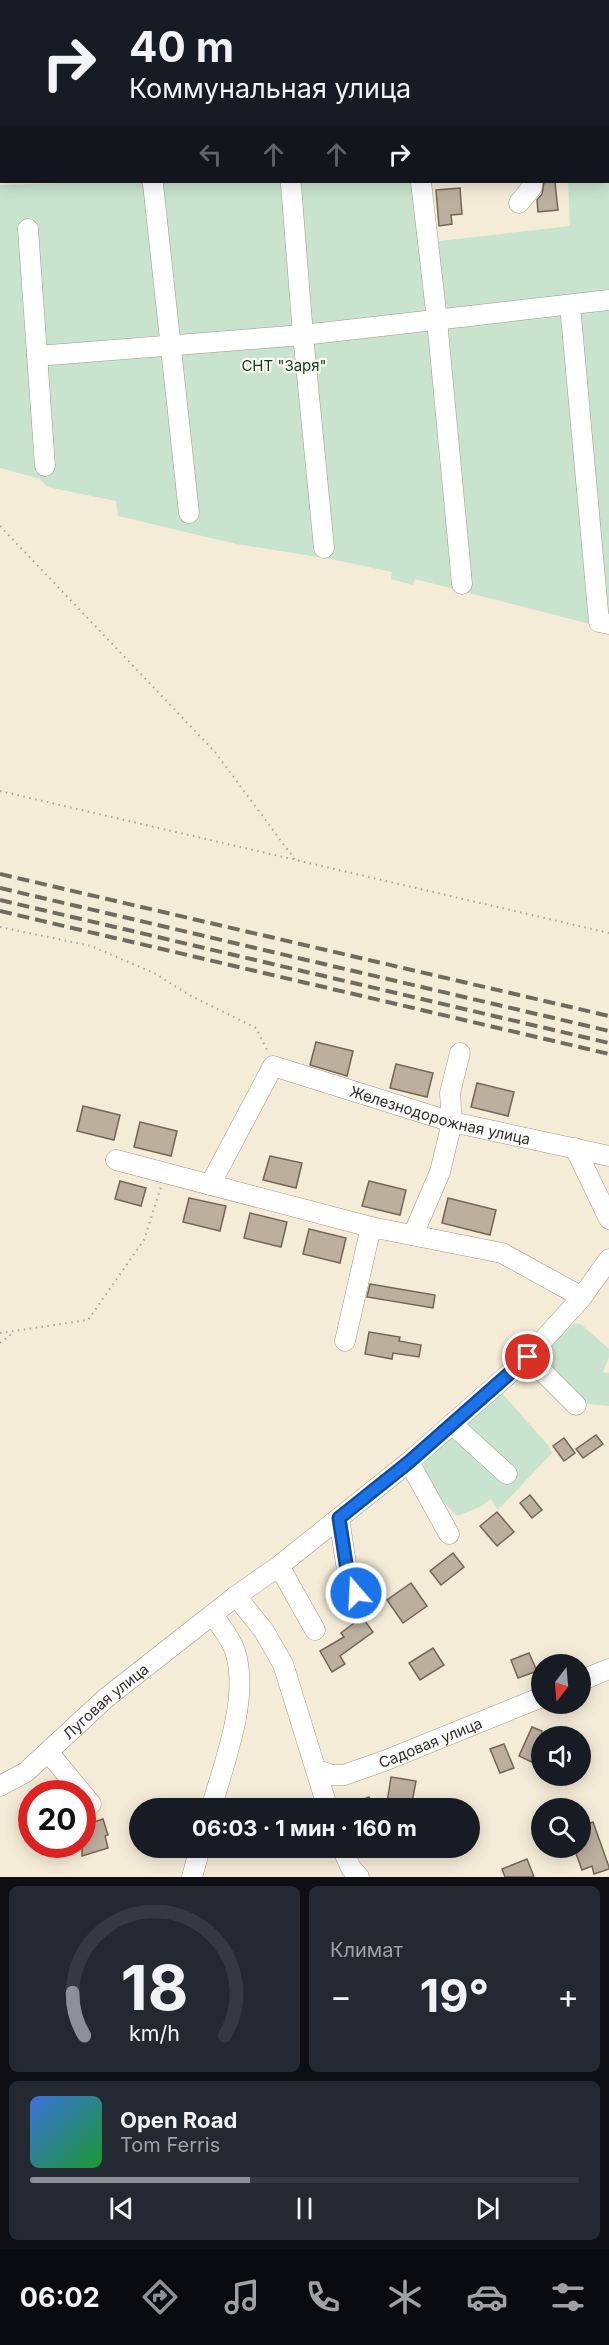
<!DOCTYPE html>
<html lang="ru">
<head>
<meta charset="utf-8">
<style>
	:root { --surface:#171b24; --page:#242831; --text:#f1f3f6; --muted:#9ea1a6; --line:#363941; --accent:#8c9099 }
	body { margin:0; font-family:Inter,sans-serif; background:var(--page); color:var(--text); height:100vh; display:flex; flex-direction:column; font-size:22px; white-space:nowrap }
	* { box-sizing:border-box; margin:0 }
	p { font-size:20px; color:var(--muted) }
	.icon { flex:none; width:33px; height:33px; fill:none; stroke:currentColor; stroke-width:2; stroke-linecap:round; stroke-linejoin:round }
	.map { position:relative; height:1877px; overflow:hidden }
	.drawer { display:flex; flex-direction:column; gap:9px; padding:9px; background:#0d0f14; flex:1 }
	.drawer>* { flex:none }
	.guide { position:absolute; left:0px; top:0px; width:609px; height:183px; box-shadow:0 3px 15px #0003; background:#171b24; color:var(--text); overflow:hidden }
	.needle { width:39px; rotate:196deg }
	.fabs { position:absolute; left:531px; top:1654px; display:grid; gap:12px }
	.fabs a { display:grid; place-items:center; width:60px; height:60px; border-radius:50%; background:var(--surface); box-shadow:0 3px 15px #0003; font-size:30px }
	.speed { position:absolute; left:18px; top:1780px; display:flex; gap:12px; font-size:30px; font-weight:700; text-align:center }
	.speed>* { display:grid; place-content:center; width:78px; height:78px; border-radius:50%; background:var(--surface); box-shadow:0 3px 15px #0003; line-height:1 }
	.speed .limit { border:9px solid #d22; background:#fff; color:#111 }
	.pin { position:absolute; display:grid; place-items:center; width:51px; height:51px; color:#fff; margin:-26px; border:3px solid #fff; border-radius:50%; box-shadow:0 2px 6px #0007 }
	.me { position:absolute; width:66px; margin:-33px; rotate:341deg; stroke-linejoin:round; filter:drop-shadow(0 0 4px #0008) }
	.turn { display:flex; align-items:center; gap:21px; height:126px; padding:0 30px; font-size:27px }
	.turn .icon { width:78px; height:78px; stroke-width:2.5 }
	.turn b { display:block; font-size:42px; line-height:51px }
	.lanes { display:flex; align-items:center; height:57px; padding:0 30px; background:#0003; justify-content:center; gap:30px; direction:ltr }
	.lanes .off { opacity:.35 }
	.big { font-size:45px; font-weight:700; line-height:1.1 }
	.drawer .card { flex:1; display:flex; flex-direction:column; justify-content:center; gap:9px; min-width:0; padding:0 21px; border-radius:9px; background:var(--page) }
	.drawer .dial { align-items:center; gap:0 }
	.dial svg { height:156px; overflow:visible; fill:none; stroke:var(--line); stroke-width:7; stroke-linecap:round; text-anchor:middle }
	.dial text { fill:var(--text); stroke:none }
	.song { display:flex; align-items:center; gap:18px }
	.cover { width:72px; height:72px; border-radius:9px; background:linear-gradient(135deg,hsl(220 70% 55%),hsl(130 70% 35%)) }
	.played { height:6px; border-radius:3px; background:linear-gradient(90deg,var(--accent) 40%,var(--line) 40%) }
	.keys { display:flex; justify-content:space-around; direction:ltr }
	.heat { display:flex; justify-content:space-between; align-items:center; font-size:33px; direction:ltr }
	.drawer .tiles { flex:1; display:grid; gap:9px; grid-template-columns:1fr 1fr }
	.card:last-child { grid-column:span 2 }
	.trip { position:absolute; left:129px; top:1798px; width:351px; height:60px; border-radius:30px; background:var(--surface); box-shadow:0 3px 15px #0003; font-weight:700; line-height:60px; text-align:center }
	.tabs { display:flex; height:96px; justify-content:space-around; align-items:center; background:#090b0e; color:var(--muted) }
	.tabs .icon { width:42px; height:42px }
	.tabs .selected { color:var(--accent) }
	.tabs b { font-size:27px; color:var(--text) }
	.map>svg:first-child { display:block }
	.green { fill:#c8e4ce }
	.building { fill:#bcaf9e; stroke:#736657; stroke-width:1.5 }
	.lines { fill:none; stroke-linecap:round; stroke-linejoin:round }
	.minor-casing { stroke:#9f9784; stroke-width:21 }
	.major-casing { stroke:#9f9784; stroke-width:26 }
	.path { stroke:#aba494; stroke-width:2; stroke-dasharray:1.5 4.5; stroke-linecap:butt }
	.minor { stroke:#fff; stroke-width:20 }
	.major { stroke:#fff; stroke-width:24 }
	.rail { stroke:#706b5f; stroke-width:4; stroke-dasharray:12 6; stroke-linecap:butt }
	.route-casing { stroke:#114b97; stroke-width:15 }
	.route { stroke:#1a73e8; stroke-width:10 }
	.labels { text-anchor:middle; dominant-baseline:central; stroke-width:4.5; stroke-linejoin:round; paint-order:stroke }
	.park-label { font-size:15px; fill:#0e3e20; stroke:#fefaf2 }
	.street-label { font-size:15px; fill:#312e26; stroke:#fefaf2 }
</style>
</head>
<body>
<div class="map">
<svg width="609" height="1877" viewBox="0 0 609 1877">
	<rect width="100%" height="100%" fill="#f5ecd8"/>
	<g class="green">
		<path d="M609,157v472l-194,-50 -2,6 -22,-6 1,-7 -62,-13 -94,-15 -118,-28 -2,-15 -69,-14 -7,-8 -40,-11v-283l87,-3h328l7,61 148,-17 -2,-44h40z"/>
		<path d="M575,1323l7,2 27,24v8l-6,15 6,1v33l-21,-2 -12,-6 -36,-40 9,-12z"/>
		<path d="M502,1393l46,52 4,8 -54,57 -7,-11 -11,8 -23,9c-15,-16 -39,-34 -32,-58z"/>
	</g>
	<g class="building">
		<path d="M544,182h11l3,28 -20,2 -1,-12 5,-6z"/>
		<path d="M460,188l2,26 -11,1 1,9 -13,2 -3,-36z"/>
		<path d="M316,1042l37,9 -6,25 -37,-11z"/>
		<path d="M396,1064l37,9 -6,24 -37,-9z"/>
		<path d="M477,1083l37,9 -6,24 -37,-9z"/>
		<path d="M83,1106l37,9 -6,25 -37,-9z"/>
		<path d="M140,1122l37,9 -6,25 -37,-9z"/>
		<path d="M270,1156l32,7 -6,25 -33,-8z"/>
		<path d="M120,1181l26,7 -5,18 -26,-7z"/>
		<path d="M369,1181l37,9 -6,25 -38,-9z"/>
		<path d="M189,1198l37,8 -6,25 -37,-9z"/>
		<path d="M448,1198l48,12 -6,25 -48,-12z"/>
		<path d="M250,1213l37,9 -6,25 -37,-9z"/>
		<path d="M309,1229l37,9 -6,25 -37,-9z"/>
		<path d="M370,1284l65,11 -2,13 -66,-11z"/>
		<path d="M369,1332l31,5 -1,4 22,4 -2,12 -26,-4 -1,6 -27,-5z"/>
		<path d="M596,1435l7,9 -20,14 -7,-9z"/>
		<path d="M564,1438l11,15 -11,8 -11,-15z"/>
		<path d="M530,1495l12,15 -10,8 -12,-15z"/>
		<path d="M497,1512l17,20 -17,14 -17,-20z"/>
		<path d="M453,1553l11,14 -23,18 -11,-14z"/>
		<path d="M411,1583l16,23 -24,17 -16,-23z"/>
		<path d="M362,1617l11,15 -33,24 5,8 -13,8 -12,-21 24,-14 -3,-4z"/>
		<path d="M433,1648l11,17 -24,15 -11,-17z"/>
		<path d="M529,1653l8,18 -19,7 -7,-18z"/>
		<path d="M532,1727l10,4v36l-23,-11z"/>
		<path d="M504,1744l10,24 -14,5 -10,-24z"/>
		<path d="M391,1777l25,4 -5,27 -24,-5z"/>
		<path d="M369,1797l5,12h-33l-1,-1z"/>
		<path d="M103,1819l5,16 -3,1 3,12 -26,8v-26l8,-2 -2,-4z"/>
		<path d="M593,1822l16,45v2l-15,5 -2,-8 -10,4 -8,-22h6v-21z"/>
		<path d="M527,1859l7,18h-29l-3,-8z"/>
	</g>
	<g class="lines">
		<defs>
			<g id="minor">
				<path d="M608,147h1"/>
				<path d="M421,182l16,138 25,264"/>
				<path d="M153,184l36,329"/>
				<path d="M291,185l12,150 21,213"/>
				<path d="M519,203l13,-16v-5"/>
				<path d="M28,229l17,237"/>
				<path d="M570,305l29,317 10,2"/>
				<path d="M37,356l266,-21 306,-35"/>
				<path d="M575,1148l34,71"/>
				<path d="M116,1160l255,67 131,26 80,44"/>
				<path id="s1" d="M210,1185l63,-119 179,56 157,34"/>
				<path d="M413,1235l27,-63 12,-50 -2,-29 10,-40"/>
				<path d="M345,1341l26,-114"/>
				<path d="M528,1357l48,48"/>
				<path d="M452,1424l55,50"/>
				<path d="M409,1462l40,72"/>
				<path d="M339,1518l10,65 14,20"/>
				<path d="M279,1566l36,64"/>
				<path d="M236,1596l28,35 19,33 45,145"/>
				<path d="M580,1681l29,-12"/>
				<path d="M49,1753l42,51"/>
				<path id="s2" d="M317,1770l15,5h12l40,-14 158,-64"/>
				<path id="s3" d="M0,1786l26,-14 80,-74 130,-102 43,-30 130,-104 119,-105 54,-60 27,-38"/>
				<path d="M211,1809c13,-46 39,-112 24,-158 -4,-13 -15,-25 -22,-36"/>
				<path d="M342,1848l9,20 8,9"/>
				<path d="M192,1877l8,-29"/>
			</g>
			<g id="major">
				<path d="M37,2l45,-2"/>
				<path d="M0,3h2"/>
			</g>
		</defs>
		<use href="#minor" class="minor-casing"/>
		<use href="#major" class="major-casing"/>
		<g class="path">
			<path d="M608,38h1"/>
			<path d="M0,56h2"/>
			<path d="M608,62h1"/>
			<path d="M0,101h2"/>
			<path d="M0,526l215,226 81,109"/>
			<path d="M0,791l609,142"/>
			<path d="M0,927l91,19 63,27 37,23 65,32 12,24"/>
			<path d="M0,1333l88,-13 56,-80 17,-53"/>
			<path d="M0,1343l14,-11"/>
		</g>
		<use href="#minor" class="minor"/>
		<use href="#major" class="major"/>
		<g class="rail">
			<path d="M0,874l609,142"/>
			<path d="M0,888l609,143"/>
			<path d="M0,900l609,143"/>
			<path d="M0,911l609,143"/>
		</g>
	</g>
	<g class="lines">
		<defs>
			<path id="route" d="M356,1593l-7,-10 -10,-65 70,-56 119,-105"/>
		</defs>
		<use href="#route" class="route-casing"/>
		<use href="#route" class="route"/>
	</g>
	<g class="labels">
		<g class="park-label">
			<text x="284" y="365">СНТ "Заря"</text>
		</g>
		<g class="street-label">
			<text stroke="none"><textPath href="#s1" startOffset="309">Железнодорожная улица</textPath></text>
			<text stroke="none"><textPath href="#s3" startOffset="136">Луговая улица</textPath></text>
			<text stroke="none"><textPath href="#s2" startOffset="120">Садовая улица</textPath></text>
		</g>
	</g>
</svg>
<div class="fabs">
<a><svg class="needle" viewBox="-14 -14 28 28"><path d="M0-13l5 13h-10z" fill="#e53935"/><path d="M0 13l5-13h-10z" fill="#9ea1a6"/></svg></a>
<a><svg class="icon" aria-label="sound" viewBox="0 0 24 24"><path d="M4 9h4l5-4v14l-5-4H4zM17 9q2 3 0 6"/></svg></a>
<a><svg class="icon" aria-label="search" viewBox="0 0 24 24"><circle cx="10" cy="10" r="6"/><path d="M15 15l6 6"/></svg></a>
</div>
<div class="speed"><div class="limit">20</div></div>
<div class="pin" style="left:528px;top:1357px;background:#d93025"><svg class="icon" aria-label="arrive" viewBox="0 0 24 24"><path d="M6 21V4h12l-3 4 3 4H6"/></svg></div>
<svg class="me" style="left:356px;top:1593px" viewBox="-20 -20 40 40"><circle r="17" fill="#1a73e8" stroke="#fff" stroke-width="3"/><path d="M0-11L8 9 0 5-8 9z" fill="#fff"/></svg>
<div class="trip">06:03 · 1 мин · 160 m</div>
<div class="guide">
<div class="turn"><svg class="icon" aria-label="right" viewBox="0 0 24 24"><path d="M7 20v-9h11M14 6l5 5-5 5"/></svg><div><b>40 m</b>Коммунальная улица</div></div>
<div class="lanes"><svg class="icon off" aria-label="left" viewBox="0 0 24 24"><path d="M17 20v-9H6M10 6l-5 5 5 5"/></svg><svg class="icon off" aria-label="ahead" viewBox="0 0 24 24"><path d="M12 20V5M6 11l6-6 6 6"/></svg><svg class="icon off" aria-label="ahead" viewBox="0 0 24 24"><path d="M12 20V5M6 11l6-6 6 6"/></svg><svg class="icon" aria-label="right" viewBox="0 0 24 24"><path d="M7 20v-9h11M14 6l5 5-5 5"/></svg></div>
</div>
</div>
<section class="drawer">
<div class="tiles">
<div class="card dial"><svg viewBox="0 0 100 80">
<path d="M14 69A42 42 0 1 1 86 69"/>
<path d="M14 69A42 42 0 0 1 8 47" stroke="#8c9099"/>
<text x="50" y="56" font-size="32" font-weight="700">18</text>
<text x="50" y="72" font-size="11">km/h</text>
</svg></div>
<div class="card"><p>Климат</p>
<div class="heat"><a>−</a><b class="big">19°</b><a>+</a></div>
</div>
<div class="card">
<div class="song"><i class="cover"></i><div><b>Open Road</b><p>Tom Ferris</p></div></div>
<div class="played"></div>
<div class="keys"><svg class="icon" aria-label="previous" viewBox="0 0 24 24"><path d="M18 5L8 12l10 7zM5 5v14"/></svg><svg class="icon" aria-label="pause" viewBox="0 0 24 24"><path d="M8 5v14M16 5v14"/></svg><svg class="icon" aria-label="next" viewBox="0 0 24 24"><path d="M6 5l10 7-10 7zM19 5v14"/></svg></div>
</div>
</div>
</section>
<nav class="tabs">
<b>06:02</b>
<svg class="icon selected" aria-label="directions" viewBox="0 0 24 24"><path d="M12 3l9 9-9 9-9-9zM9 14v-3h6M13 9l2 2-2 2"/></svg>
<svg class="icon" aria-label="music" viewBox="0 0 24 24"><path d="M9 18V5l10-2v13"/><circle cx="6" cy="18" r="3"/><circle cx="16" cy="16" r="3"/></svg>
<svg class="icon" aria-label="phone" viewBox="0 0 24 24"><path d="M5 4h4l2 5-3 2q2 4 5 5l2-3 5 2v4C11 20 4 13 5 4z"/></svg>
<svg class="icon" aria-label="climate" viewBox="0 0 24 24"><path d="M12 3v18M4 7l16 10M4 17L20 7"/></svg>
<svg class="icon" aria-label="car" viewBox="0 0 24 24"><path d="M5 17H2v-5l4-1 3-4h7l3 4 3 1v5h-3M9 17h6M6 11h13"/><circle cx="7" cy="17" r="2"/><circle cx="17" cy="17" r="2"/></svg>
<svg class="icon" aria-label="filters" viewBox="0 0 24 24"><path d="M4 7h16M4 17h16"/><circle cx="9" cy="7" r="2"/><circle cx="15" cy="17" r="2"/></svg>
</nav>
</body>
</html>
